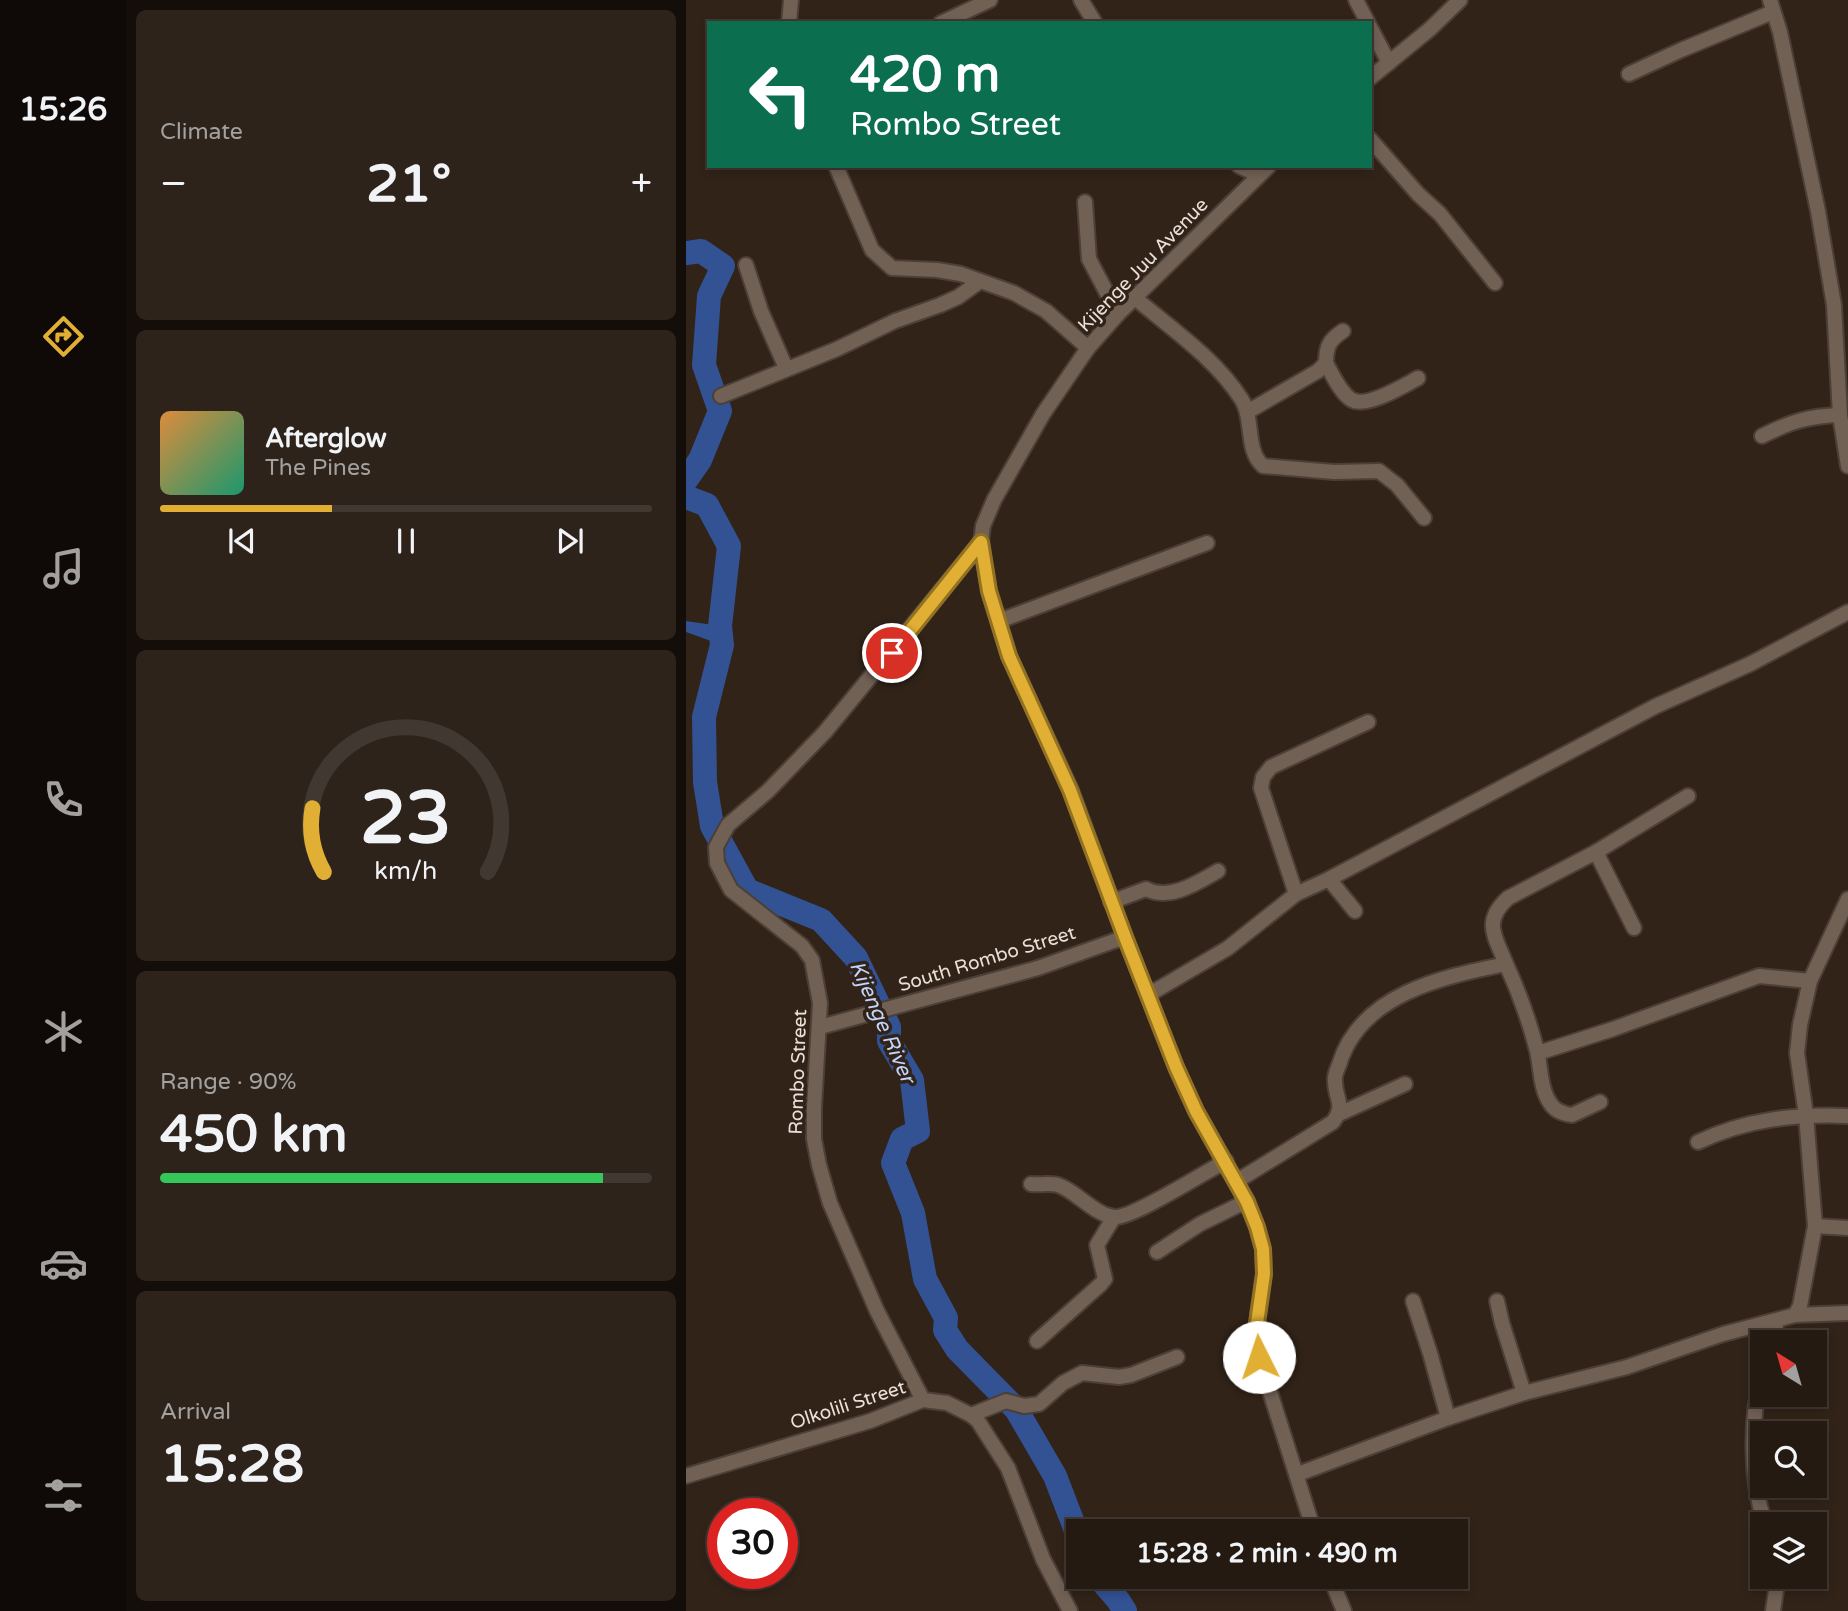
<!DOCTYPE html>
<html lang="en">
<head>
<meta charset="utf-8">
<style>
	:root { --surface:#251a12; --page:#2d231b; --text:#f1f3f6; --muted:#a3a19f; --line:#423832; --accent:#e1af34 }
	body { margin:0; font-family:"Varela Round",sans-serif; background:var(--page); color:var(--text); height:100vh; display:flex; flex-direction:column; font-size:26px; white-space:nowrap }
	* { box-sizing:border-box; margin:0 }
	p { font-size:23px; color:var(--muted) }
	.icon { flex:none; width:38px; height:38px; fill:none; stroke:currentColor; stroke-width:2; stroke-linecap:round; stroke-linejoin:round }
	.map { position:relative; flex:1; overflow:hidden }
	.panel { display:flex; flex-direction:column; gap:10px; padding:10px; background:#140e0a; width:560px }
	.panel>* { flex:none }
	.guide { position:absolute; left:21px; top:21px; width:665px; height:147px; border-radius:0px; box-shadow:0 4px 10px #0003,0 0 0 2px var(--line); background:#0b6e4f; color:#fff; overflow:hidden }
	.needle { width:46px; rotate:323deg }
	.controls { position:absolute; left:1064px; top:1330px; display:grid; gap:14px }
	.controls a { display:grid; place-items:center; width:77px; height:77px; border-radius:0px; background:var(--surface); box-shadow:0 4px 10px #0003,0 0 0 2px var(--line); font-size:35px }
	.speed { position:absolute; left:21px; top:1498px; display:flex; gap:14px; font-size:35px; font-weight:700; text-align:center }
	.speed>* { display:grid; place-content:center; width:91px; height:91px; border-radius:50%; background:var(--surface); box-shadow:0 4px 10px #0003,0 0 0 2px var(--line); line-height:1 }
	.speed .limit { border:10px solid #d22; background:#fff; color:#111 }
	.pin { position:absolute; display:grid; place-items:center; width:60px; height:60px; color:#fff; margin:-30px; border:4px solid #fff; border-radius:50%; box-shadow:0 2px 7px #0007 }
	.me { position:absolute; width:77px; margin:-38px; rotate:356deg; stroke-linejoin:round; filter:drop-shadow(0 0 5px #0008) }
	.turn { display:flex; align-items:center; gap:24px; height:147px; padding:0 28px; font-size:32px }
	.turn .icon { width:91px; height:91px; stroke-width:2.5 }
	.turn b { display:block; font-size:49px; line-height:60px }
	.big { font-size:52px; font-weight:700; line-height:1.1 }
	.panel .widget { flex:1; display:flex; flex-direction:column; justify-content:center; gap:10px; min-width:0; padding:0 24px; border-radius:10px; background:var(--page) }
	.panel .dial { align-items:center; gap:0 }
	.dial svg { height:182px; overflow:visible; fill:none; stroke:var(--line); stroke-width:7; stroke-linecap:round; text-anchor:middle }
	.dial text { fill:var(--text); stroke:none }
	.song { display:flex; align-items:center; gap:21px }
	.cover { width:84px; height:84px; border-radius:10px; background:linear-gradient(135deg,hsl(30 70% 55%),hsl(160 70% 35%)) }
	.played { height:7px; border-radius:4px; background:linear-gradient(90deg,var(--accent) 35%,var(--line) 35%) }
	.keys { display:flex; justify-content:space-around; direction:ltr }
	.heat { display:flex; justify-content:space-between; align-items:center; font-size:38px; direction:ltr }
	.charge { height:10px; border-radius:5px; background:linear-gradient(90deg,#34c759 90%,var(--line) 0) }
	.trip { position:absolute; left:380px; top:1519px; width:402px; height:70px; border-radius:0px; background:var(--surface); box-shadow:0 4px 10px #0003,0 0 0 2px var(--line); font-weight:700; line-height:70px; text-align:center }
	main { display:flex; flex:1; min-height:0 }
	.dock { display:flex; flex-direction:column; width:126px; justify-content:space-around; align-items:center; background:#0f0a07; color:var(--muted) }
	.dock .icon { width:49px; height:49px }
	.dock .on { color:var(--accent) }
	.dock b { font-size:32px; color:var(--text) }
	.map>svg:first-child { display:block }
	.water { fill:#325294 }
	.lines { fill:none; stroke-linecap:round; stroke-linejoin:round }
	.river { stroke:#325294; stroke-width:24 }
	.street-casing { stroke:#4b3f37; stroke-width:18 }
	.street { stroke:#716054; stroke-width:14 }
	.route-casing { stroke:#927222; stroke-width:18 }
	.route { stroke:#e1af34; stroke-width:12 }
	.labels { text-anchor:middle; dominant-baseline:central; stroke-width:7; stroke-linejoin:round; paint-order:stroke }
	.street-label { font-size:19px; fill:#eae0d9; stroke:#312318 }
	.water-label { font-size:21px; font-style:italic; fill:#c2d6fd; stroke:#312318 }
</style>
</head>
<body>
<main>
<nav class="dock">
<b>15:26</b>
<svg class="icon on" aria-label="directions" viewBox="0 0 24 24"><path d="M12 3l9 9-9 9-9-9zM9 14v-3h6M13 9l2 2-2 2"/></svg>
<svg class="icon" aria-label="music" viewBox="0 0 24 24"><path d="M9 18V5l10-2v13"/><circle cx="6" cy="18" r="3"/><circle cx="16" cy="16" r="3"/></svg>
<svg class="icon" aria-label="phone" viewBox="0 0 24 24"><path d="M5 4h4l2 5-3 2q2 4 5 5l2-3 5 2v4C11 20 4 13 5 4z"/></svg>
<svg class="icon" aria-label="climate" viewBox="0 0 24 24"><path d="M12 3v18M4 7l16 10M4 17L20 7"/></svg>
<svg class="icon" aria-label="car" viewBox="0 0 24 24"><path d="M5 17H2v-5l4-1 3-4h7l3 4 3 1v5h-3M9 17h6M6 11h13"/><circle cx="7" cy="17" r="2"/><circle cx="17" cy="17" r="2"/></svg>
<svg class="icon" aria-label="filters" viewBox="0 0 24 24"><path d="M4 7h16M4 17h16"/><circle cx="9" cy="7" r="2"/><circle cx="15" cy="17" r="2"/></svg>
</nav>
<section class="panel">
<div class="widget"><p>Climate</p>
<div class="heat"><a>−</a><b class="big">21°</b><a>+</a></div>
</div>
<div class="widget">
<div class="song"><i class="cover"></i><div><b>Afterglow</b><p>The Pines</p></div></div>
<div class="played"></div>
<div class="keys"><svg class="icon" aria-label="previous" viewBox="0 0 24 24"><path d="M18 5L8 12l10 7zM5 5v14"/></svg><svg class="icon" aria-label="pause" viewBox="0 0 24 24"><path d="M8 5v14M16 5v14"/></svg><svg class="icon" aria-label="next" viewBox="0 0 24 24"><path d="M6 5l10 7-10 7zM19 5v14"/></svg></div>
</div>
<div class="widget dial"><svg viewBox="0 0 100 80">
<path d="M14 69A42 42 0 1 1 86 69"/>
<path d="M14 69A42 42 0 0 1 9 41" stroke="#e1af34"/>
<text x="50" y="56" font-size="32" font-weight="700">23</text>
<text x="50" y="72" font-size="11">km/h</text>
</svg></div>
<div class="widget"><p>Range · 90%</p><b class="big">450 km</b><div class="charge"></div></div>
<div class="widget"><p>Arrival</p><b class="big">15:28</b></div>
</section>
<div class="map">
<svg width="1162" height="1611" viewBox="0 0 1162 1611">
	<rect width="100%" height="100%" fill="#312318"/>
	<path class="water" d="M0,621l34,5 2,19 -36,-13z"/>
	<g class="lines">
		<g class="river">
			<path d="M0,253l15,-2 22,15 -14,30 -5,69 16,46 -20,49 -14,20"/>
			<path d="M0,497l21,8 22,41 -9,80 2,19 -18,72 1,65 7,44 35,64 74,30 35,38 33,69v14l23,39 6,51 -16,8 -9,24 20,50 12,66 21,39 -1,12 12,19 59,60 39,67 23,60"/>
			<path d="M412,1577l20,23 7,11"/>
		</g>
		<defs>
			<g id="street">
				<path d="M395,0l14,23"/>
				<path d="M670,0l12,23"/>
				<path d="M1084,0l10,32 38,179 16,94 6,110 8,51"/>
				<path d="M103,23l2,-23"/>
				<path d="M255,23l49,-23"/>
				<path d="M684,27l19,36"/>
				<path d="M943,74l52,-24 92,-38"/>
				<path d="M684,78l60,-49 30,-29"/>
				<path d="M684,139l48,55 22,20 55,69"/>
				<path d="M150,166l36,84 20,18 45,2 24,4 53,19 32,18 42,37"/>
				<path d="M553,166l20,9"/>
				<path d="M583,166l-151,148 -30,34 -45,66 -49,86 -11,26 -2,16 8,49 20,65 62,134 54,147 51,130 20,44 51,90 10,26 6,22 1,25 -8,56 3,27 55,174"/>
				<path d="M399,202l4,57 29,55"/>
				<path d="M60,265l15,46 25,57"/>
				<path d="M449,298c37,31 81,61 107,102 12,19 3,50 21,66l71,6 45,-1 18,14 27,33"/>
				<path d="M640,363c6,11 15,31 26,37 15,8 51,-14 66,-22"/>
				<path d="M35,396l116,-47 58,-28 45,-16 18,-8 21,-15"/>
				<path d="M561,412l71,-41 8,-8c0,-16 3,-23 17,-32"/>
				<path d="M1076,436c28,-14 46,-20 78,-21"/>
				<path d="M313,621l208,-78"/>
				<path d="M910,852l38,76"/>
				<path d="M643,879l26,32"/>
				<path d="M610,894l-35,-106 2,-11 8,-10 97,-45"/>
				<path d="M425,902l35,-13c24,12 51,-6 72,-18"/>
				<path d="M820,964c-11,-28 -24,-42 2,-66l88,-46 92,-56"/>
				<path d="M462,995l80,-47 68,-54 33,-15 327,-173 94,-42 98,-52"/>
				<path d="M134,1027l218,-59 87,-31"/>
				<path d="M852,1053l75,-24 146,-53 51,5"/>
				<path d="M653,1114l66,-30"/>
				<path d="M1012,1142c49,-23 97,-28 150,-26"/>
				<path d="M551,1181l96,-59c13,-18 2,-23 2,-41 -1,-5 2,-11 4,-16 21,-71 103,-88 167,-101 13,28 23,56 31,87 4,17 3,37 13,52 5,8 13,11 22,12l28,-13"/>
				<path d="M345,1184c8,1 19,-1 27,1 17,5 36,30 57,32 18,1 90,-45 111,-56"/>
				<path d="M1129,1226l33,2"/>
				<path d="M471,1252l43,-28 47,-23"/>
				<path d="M727,1301l17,52 18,65"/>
				<path d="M811,1301l5,22 22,70"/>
				<path d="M1109,1315l53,-2"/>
				<path d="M351,1341l64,-57 4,-5 -8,-34 17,-28"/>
				<path d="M1085,1342l6,-21"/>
				<path d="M1076,1373c-12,47 -12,106 3,151"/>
				<path d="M237,1400l-46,-89 -47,-108 -11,-38 -5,-26v-31l6,-105 -8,-43 -10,-14 -71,-56 -14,-27 -1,-16 12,-22 40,-34 57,-59 156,-190"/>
				<path d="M285,1415l35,-14 18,5 15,-2 24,-21 19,-10 37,4 12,-2 46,-18"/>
				<path d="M612,1474l150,-56 76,-25 103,-26 96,-33 72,-19 5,-9 15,-80 -9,-111 -9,-62 3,-28 10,-44 38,-82"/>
				<path d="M0,1476l184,-55 53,-21 24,3 24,12 7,6 30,47 35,91 27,52"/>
				<path d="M644,1577l14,34"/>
				<path d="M1087,1611l5,-34"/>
			</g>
		</defs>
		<use href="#street" class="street-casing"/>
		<use href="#street" class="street"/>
	</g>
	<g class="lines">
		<defs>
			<path id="route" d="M206,653l89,-111 8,49 20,65 61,134 55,147 51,130 20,44 51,91 10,25 6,22 1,25 -8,56 3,27"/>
		</defs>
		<use href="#route" class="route-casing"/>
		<use href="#route" class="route"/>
	</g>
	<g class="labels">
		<g class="street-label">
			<text transform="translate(457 265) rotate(-46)">Kijenge Juu Avenue</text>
			<text transform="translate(301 959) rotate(-17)">South Rombo Street</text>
			<text transform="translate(112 1072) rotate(-88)">Rombo Street</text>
			<text transform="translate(162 1405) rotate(-18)">Olkolili Street</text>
		</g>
		<g class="water-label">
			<text transform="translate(196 1022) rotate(66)">Kijenge River</text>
		</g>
	</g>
</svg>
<div class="controls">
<a><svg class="needle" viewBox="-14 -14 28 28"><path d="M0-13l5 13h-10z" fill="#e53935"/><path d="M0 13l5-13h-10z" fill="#a3a19f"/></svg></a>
<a><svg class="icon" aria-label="search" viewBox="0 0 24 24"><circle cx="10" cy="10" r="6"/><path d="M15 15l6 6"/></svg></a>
<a><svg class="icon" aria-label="layers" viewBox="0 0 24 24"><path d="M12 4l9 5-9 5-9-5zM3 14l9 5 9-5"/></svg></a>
</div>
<div class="speed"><div class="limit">30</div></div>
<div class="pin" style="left:206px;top:653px;background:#d93025"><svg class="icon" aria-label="arrive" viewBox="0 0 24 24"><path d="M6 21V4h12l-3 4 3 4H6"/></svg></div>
<svg class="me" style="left:573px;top:1357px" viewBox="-20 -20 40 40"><circle r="19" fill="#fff"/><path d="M0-13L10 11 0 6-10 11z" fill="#e1af34"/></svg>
<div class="trip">15:28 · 2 min · 490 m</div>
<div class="guide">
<div class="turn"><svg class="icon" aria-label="left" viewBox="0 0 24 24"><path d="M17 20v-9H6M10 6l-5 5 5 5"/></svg><div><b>420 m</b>Rombo Street</div></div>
</div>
</div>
</main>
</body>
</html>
